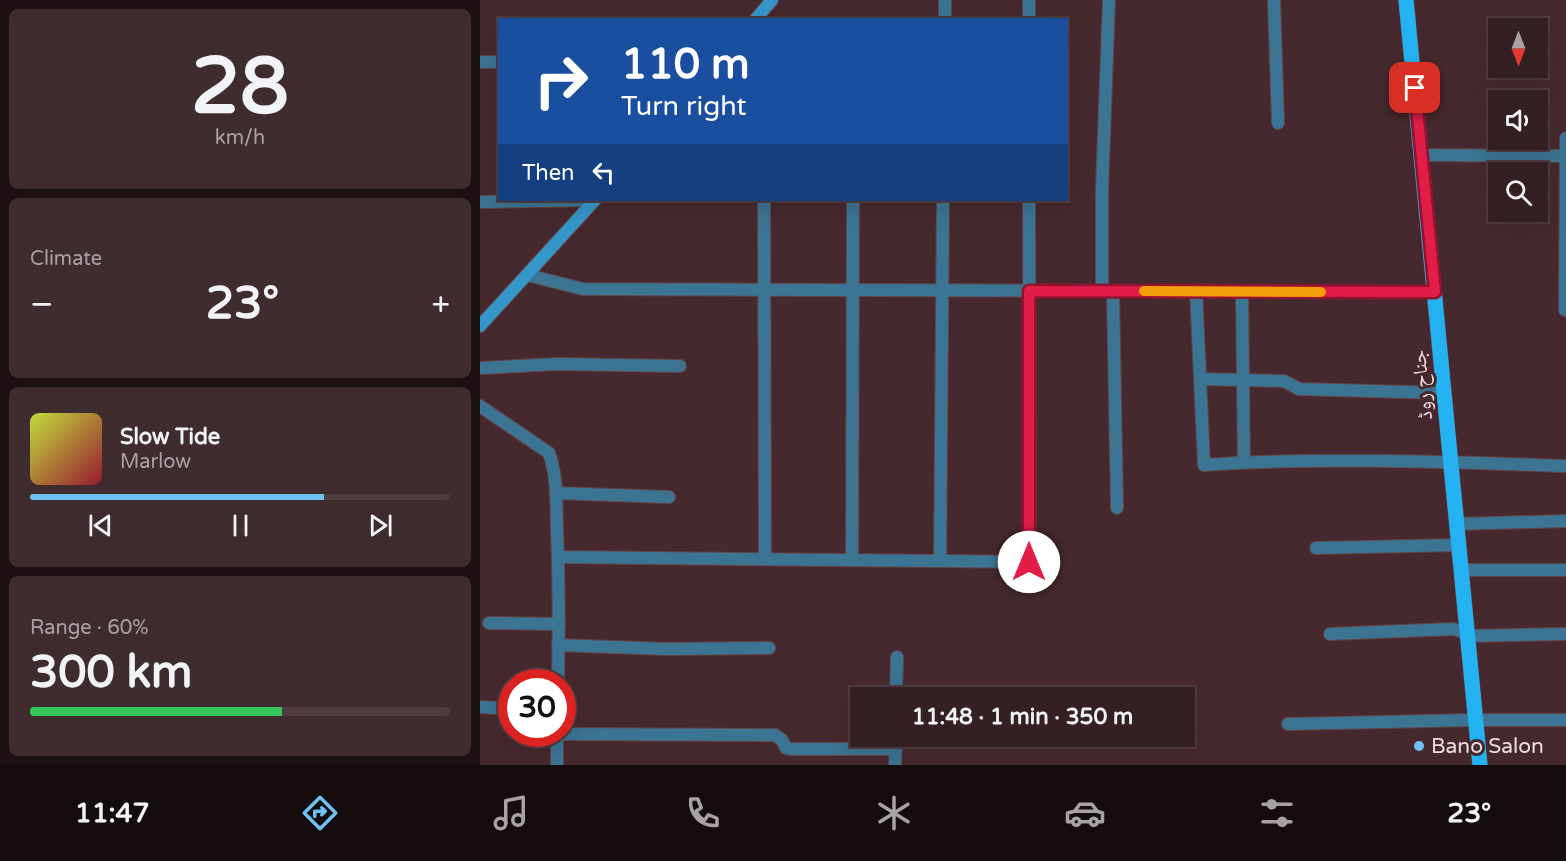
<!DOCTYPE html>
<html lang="en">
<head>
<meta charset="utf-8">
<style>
	:root { --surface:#341f22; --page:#3f2c2f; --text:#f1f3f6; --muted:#a9a2a5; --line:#4e3d40; --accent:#6dc2f3 }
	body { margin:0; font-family:"Varela Round","Noto Naskh Arabic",sans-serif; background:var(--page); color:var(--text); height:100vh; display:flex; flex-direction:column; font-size:22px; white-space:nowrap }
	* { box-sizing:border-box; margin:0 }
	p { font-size:20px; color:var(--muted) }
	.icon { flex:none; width:33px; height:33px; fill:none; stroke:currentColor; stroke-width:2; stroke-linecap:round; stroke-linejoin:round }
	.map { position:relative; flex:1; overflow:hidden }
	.side { display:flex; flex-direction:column; gap:9px; padding:9px; background:#1d1113; width:480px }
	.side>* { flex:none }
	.guide { position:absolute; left:18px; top:18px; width:570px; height:183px; border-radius:0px; box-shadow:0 6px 24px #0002,0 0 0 2px var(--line); background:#1a4fa0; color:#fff; overflow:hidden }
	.needle { width:39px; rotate:180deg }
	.buttons { position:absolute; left:1008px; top:18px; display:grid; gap:12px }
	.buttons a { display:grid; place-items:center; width:60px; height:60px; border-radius:0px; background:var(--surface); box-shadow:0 6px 24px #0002,0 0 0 2px var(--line); font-size:30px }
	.speed { position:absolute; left:18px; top:669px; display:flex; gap:12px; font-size:30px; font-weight:700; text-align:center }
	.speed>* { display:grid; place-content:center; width:78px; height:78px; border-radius:50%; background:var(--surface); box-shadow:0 6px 24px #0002,0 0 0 2px var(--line); line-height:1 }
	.speed .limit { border:9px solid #d22; background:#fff; color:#111 }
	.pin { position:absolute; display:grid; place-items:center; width:51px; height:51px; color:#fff; margin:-26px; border-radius:12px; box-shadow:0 3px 9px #0006 }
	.me { position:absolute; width:66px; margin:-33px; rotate:0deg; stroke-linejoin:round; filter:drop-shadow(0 0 4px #0008) }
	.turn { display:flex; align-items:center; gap:21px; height:126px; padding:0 24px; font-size:27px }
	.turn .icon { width:78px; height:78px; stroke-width:2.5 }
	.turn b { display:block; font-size:42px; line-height:51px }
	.then { display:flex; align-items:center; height:57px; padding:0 24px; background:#0003; gap:12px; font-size:22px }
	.big { font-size:45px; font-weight:800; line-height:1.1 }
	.side .widget { flex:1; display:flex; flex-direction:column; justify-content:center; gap:9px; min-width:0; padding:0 21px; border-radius:9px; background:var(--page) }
	.side .dial { align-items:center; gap:0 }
	.dial b { font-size:78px; line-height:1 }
	.song { display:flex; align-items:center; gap:18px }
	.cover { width:72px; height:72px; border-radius:9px; background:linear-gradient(135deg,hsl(70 70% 55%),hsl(350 70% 35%)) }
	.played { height:6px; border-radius:3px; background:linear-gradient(90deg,var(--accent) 70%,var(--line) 70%) }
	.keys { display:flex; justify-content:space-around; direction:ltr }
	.heat { display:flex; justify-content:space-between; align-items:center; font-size:33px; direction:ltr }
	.charge { height:9px; border-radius:4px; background:linear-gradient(90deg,#34c759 60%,var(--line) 0) }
	.trip { position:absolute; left:370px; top:687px; width:345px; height:60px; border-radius:0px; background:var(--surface); box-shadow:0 6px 24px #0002,0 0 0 2px var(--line); font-weight:800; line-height:60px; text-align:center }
	.tab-bar { display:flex; height:96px; justify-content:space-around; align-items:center; background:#150c0e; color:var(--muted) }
	.tab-bar .icon { width:42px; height:42px }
	.tab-bar .current { color:var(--accent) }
	.tab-bar b { font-size:27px; color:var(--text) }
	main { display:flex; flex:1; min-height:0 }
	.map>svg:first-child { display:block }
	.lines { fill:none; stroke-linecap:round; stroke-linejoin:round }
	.street-casing { stroke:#61464a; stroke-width:14 }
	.secondary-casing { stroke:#61464a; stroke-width:14 }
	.primary-casing { stroke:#61464a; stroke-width:16 }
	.street { stroke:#3c7493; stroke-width:12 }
	.secondary { stroke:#3597c9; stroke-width:12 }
	.primary { stroke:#25b2f3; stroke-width:15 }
	.route-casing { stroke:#92132f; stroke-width:15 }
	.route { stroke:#e11d48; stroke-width:10 }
	.slow { stroke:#f59e0b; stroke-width:10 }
	.poi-dot { fill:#6dc2f3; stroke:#46292e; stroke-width:2 }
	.labels { text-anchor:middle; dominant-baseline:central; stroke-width:6; stroke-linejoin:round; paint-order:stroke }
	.street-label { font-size:21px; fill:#f0dcde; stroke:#46292e }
	.poi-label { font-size:21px; fill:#f0dcde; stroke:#46292e; text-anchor:start }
</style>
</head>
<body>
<main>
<section class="side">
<div class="widget dial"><b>28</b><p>km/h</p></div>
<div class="widget"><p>Climate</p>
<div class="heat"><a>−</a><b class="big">23°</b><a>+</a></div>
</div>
<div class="widget">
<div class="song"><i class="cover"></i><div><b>Slow Tide</b><p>Marlow</p></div></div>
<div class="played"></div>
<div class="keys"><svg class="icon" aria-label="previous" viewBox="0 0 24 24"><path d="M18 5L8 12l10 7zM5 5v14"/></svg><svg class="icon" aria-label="pause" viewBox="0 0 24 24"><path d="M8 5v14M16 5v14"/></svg><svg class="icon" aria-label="next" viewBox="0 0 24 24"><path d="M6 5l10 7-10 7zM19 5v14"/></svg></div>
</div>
<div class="widget"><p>Range · 60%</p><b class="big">300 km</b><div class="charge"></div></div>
</section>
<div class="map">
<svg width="1086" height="765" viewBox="0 0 1086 765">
	<rect width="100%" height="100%" fill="#46292e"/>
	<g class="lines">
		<defs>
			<g id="street">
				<path d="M549,0v20"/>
				<path d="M794,0l4,123"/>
				<path d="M465,20v-20"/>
				<path d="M0,62h20"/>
				<path d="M941,155l145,1"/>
				<path d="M284,200l1,359"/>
				<path d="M0,202l115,-2"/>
				<path d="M47,275l56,14 852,3"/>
				<path d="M622,291v-102l7,-189"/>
				<path d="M633,291l4,217"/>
				<path d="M716,291l8,174c120,-8 242,-3 362,1"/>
				<path d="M762,291l2,171"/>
				<path d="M1085,310l1,-172"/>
				<path d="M0,368l77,-4 123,2"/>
				<path d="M721,379l83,2 15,8 145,4"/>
				<path d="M0,406l69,47c9,25 7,53 8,78 2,51 2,101 1,151"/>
				<path d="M76,493l113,4"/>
				<path d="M977,524l109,-3"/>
				<path d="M836,548l143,-3"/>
				<path d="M78,557l472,5 -1,-362"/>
				<path d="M372,560l1,-360"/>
				<path d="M460,561l3,-361"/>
				<path d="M981,570h105"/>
				<path d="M9,623l70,1"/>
				<path d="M850,634l123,-5 8,2 6,5 99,-2"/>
				<path d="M78,645l108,4 103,-1"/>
				<path d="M416,698l1,-41"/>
				<path d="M0,707l32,2"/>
				<path d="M808,724l187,-4h91"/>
				<path d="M77,734l218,1 7,5 4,8 4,1h106"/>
				<path d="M77,765v-31"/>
				<path d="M415,765l1,-29"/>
			</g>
			<g id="secondary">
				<path d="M275,20l17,-20"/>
				<path d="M0,326l115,-126"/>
			</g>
			<path id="primary" d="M926,0l74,765"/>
		</defs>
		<use href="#street" class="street-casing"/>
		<use href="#secondary" class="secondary-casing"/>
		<use href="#primary" class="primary-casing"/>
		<use href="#street" class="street"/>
		<use href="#secondary" class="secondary"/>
		<use href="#primary" class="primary"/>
	</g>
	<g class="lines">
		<defs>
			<path id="route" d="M549,562v-271l406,1 -20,-204"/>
		</defs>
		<use href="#route" class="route-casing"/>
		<use href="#route" class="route"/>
		<path class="slow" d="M664,291l177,1"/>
	</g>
	<circle class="poi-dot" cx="939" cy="746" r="6"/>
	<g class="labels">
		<g class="street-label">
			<text transform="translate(942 385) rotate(-96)">جناح روڈ</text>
		</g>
		<g class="poi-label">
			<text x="951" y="746">Bano Salon</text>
		</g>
	</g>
</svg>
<div class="buttons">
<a><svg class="needle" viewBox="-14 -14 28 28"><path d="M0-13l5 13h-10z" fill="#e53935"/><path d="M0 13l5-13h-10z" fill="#a9a2a5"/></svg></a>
<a><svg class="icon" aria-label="sound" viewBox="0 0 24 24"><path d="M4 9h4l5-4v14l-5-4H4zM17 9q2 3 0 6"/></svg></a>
<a><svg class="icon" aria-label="search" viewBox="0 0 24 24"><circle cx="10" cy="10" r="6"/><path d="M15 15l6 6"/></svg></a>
</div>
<div class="speed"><div class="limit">30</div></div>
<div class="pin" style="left:935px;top:88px;background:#d93025"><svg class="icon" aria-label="arrive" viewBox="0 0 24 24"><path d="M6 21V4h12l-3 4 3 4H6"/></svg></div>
<svg class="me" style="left:549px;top:562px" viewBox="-20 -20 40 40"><circle r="19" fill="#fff"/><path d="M0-13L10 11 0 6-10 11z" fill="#e11d48"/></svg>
<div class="trip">11:48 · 1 min · 350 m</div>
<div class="guide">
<div class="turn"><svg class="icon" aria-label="right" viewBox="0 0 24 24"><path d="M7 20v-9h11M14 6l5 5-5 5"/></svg><div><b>110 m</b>Turn right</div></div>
<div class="then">Then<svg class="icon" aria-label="left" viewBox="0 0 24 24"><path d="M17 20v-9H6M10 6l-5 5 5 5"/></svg></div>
</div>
</div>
</main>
<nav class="tab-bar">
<b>11:47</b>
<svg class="icon current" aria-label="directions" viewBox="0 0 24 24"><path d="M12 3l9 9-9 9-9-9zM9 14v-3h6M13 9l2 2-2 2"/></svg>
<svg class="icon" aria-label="music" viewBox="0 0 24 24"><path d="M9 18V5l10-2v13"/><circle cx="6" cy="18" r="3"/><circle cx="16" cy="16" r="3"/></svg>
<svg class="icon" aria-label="phone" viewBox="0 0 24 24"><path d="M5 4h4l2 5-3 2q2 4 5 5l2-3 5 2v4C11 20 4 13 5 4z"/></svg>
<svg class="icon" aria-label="climate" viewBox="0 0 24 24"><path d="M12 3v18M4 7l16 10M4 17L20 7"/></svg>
<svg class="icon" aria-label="car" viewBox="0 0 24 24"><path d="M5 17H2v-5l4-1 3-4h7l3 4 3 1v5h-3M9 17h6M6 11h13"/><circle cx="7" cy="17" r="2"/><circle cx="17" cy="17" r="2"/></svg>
<svg class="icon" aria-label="filters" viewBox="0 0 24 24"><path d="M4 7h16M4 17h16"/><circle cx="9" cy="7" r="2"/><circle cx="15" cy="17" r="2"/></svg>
<b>23°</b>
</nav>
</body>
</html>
